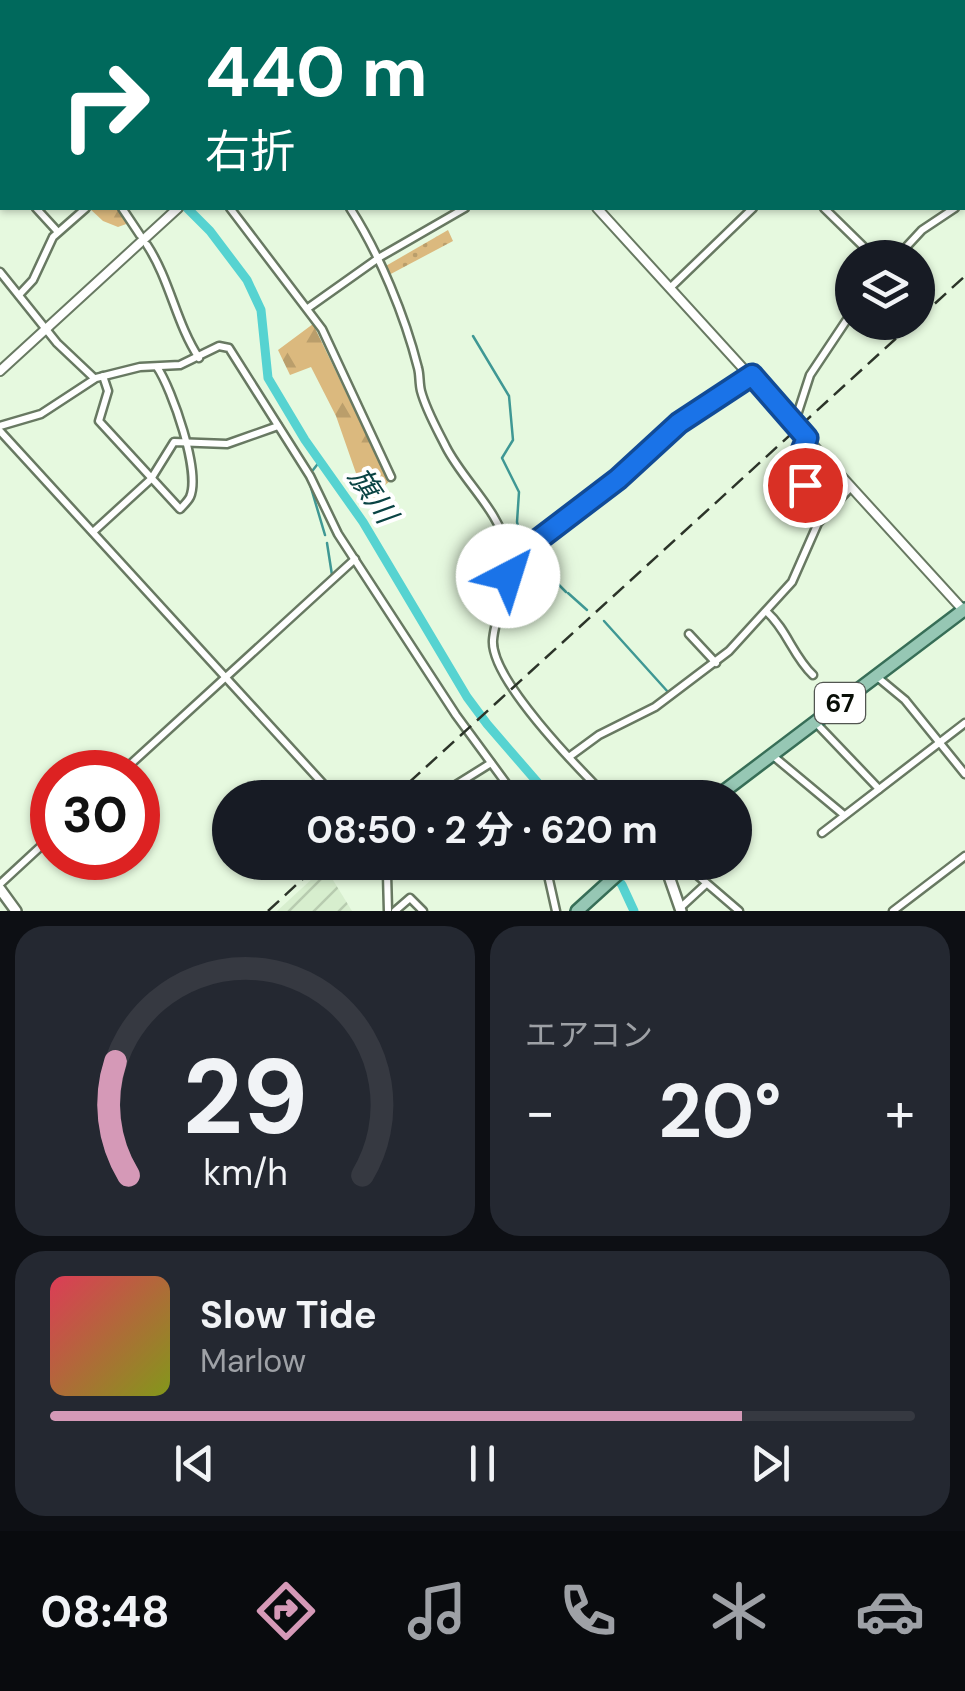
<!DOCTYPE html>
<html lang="ja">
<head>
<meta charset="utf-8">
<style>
	:root { --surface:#171b24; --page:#242831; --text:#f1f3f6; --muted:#9ea1a6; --line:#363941; --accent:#d599b7 }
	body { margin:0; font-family:"DM Sans","Noto Sans JP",sans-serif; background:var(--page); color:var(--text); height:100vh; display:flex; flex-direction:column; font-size:38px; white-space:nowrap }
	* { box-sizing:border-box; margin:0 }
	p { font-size:32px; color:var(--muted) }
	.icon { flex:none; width:55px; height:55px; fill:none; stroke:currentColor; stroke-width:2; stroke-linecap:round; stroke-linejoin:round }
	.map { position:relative; height:911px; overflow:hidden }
	.drawer { display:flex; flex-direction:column; gap:15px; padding:15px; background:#0d0f14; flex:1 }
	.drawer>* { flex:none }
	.guide { position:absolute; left:0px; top:0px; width:965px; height:210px; box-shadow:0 2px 8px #0004; background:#00695c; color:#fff; overflow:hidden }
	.controls { position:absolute; left:835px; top:240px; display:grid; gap:20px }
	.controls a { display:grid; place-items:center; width:100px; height:100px; border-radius:50%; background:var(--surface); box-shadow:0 2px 8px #0004; font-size:50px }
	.speed { position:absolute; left:30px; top:750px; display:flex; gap:20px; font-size:50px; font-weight:700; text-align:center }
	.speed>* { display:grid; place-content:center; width:130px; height:130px; border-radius:50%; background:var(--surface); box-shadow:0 2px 8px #0004; line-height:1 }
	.speed .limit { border:15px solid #d22; background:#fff; color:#111 }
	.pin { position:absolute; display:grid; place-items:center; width:85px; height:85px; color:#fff; margin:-42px; border:5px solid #fff; border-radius:50%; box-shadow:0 2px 10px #0007 }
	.me { position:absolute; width:110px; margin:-55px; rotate:40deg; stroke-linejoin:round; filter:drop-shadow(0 0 8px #0008) }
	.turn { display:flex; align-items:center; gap:35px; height:210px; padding:0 40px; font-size:45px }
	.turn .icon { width:130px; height:130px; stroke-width:2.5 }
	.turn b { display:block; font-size:70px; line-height:85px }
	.big { font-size:75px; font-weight:700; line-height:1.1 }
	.drawer .widget { flex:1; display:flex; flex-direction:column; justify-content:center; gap:15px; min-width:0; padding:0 35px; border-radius:30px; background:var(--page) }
	.drawer .dial { align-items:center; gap:0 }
	.dial svg { height:260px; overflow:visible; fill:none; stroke:var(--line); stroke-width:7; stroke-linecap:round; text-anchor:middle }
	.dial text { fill:var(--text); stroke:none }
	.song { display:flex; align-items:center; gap:30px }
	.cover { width:120px; height:120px; border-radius:15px; background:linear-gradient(135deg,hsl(350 70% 55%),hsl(70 70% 35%)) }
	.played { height:10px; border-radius:5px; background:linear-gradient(90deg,var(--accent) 80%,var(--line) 80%) }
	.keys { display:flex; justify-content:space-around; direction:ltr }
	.heat { display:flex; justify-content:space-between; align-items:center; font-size:55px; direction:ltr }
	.drawer .tiles { flex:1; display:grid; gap:15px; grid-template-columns:1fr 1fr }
	.widget:last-child { grid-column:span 2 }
	.trip { position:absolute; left:212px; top:780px; width:540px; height:100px; border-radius:50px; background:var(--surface); box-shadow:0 2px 8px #0004; font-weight:700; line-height:100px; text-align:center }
	.dock { display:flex; height:160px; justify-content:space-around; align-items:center; background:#090b0e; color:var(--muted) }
	.dock .icon { width:70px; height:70px }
	.dock .selected { color:var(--accent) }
	.dock b { font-size:45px; color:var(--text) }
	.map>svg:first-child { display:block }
	.industrial { fill:url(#industrial-furrows) }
	.grass { fill:url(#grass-dots) }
	.forest { fill:url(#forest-firs) }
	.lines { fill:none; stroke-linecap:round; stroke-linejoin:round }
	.stream { stroke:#3f9894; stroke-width:2.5 }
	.river { stroke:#56d3d1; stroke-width:9 }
	.minor-casing { stroke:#687962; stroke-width:11 }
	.tertiary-casing { stroke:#687962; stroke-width:12 }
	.secondary-casing { stroke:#687962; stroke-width:14 }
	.primary-casing { stroke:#376e57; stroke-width:16 }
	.minor { stroke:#fff; stroke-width:6 }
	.tertiary { stroke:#fff; stroke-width:8 }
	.secondary { stroke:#fff; stroke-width:9 }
	.primary { stroke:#96c7b4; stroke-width:11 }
	.rail { stroke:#2c3429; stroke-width:2.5; stroke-dasharray:15 8; stroke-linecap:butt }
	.route-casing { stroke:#114b97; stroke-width:25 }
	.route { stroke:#1a73e8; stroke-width:18 }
	.labels { text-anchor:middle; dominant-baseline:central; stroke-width:8; stroke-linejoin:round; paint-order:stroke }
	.shield { fill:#fff; stroke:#525651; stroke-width:2.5 }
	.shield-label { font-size:25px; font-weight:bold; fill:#080e06 }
	.water-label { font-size:30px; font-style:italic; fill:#0a4444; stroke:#fff }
</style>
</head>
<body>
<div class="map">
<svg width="965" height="911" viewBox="0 0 965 911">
	<defs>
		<pattern id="industrial-furrows" width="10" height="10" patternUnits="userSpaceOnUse" patternTransform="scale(2.5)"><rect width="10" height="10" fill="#d7eece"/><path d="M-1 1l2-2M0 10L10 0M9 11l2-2" fill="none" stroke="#b7cbaf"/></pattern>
		<pattern id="grass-dots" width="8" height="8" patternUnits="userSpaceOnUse" patternTransform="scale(2.5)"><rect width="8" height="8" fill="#dbb97e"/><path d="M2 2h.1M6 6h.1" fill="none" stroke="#ba9e6b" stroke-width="1.8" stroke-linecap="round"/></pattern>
		<pattern id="forest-firs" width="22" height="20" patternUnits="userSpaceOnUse" patternTransform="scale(2.5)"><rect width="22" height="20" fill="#dbb97e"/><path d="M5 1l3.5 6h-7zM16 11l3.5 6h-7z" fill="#ba9e6b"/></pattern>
	</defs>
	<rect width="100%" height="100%" fill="#e6f9df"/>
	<path class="industrial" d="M325,867l27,44h-75z"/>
	<path class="grass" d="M448,230l5,11 -66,35 -3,-9z"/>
	<g class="forest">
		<path d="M89,208h31l9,15 -11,4 -15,-6z"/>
		<path d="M313,324l76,158 -14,10 8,15 -6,2 -12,-10 -29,-83 -25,-49 -21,8 -12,-25z"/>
	</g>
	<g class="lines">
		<g class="stream">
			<path d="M473,336l36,60 4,44 -11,18 17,34 -2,30 6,24"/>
			<path d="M313,470l7,-9"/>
			<path d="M309,481l16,54"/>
			<path d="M526,555l15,13"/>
			<path d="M543,570l5,4"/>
			<path d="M551,577l15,15"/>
			<path d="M319,587l13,-12 -5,-32"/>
			<path d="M568,593l19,17"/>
			<path d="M604,621l64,71"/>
		</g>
		<g class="river">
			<path d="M5,0v2"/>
			<path d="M187,208l23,23 37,49 14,30 7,68 37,62 58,82 104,175 20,27 64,74"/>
			<path d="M605,862l17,23 12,26"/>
		</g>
		<defs>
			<g id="minor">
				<path d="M801,0l2,2"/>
				<path d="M658,2h8"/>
				<path d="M962,20l3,-3"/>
				<path d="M0,58l2,5"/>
				<path d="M0,97l2,-2"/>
				<path d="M0,125l2,3"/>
				<path d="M962,201l3,-2"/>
				<path d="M36,208l22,24"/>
				<path d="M122,208l18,27"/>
				<path d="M230,208l92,121 69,148"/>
				<path d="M350,208c29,45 55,108 68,160 2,7 1,15 3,23 5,19 16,38 25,56 18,35 53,63 62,104 7,28 -13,61 -15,89 -3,39 87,130 115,158"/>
				<path d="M824,208l51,50"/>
				<path d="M147,245c23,35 29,78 52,113"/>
				<path d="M896,258l26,-28 33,-22"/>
				<path d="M0,272l57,71 37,35"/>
				<path d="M670,288l83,-80"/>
				<path d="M19,295l14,-15 20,-43 33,-29"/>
				<path d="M308,308l72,-51 85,-49"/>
				<path d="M103,376l5,15 -9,30 81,88c3,-3 8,-8 10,-12 11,-25 -18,-108 -33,-130"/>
				<path d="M791,420l7,-8 12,-37 42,-63"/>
				<path d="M0,426l41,-12 55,-36 44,-11 40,-2 39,-19 10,2 81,128 28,58 118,181 61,83"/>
				<path d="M0,431l336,367"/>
				<path d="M807,438c-19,25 5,58 11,84"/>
				<path d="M93,532l58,-53 23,-37 53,2 51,-18"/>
				<path d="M509,562l109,-83 61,-56 71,-47"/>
				<path d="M767,612c20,18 26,44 46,63"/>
				<path d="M689,634l27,29"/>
				<path d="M876,676l29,24 60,74"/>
				<path d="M815,722l64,67"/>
				<path d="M772,755l72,60"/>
				<path d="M569,757l30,-22 56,-28 74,-56 63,-69 26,-59 33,-36"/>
				<path d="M122,772l233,-213"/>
				<path d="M435,798l56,-35"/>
				<path d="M822,833l143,-110"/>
				<path d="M383,862l4,12 1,37"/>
				<path d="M545,862l11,49"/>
				<path d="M682,862l57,49"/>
				<path d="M0,884l52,-48"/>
				<path d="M680,908l26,-24"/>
				<path d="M395,911l15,-13 13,13"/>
				<path d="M893,911l72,-55"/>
			</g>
			<g id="tertiary">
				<path d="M208,0l1,2"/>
				<path d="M542,0l2,2"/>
				<path d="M407,2l3,-2"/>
				<path d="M597,208l368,404"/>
				<path d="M0,371l178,-163"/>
			</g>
			<g id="secondary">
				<path d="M664,862l17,49"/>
				<path d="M0,889l16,22"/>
			</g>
			<g id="primary">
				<path d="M715,798l250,-189"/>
				<path d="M577,911l54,-49"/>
			</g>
		</defs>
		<use href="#minor" class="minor-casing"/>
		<use href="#tertiary" class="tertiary-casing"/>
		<use href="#secondary" class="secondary-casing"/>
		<use href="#primary" class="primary-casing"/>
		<use href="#minor" class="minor"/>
		<use href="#tertiary" class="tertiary"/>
		<use href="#secondary" class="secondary"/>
		<use href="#primary" class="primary"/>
		<g class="rail">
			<path d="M918,319l47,-43"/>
			<path d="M392,798l522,-476"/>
			<path d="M268,911l53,-49"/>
		</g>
	</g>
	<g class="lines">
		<defs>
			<path id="route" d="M508,576l1,-14 109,-83 61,-56 73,-48 55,63 -7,17 5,30"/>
		</defs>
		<use href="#route" class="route-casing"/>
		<use href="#route" class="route"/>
	</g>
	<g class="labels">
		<rect class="shield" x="815" y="683" width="50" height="40" rx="8"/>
		<g class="shield-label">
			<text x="840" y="703">67</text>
		</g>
		<g class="water-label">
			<text transform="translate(373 495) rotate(56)">旗川</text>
		</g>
	</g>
</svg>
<div class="controls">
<a><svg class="icon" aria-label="layers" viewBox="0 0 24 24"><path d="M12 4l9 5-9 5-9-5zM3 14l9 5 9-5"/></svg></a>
</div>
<div class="speed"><div class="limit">30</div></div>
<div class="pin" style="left:805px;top:485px;background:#d93025"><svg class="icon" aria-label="arrive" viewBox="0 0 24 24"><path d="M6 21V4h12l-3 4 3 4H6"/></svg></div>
<svg class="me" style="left:508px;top:576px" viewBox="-20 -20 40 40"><circle r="19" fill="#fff"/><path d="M0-13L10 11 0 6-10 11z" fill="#1a73e8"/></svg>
<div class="trip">08:50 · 2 分 · 620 m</div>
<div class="guide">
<div class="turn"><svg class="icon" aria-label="right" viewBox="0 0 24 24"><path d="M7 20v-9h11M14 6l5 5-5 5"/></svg><div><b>440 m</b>右折</div></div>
</div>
</div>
<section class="drawer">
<div class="tiles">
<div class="widget dial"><svg viewBox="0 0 100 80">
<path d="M14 69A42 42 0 1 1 86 69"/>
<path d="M14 69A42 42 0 0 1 10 34" stroke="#d599b7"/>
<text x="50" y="56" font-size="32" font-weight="700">29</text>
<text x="50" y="72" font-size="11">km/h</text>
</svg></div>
<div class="widget"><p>エアコン</p>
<div class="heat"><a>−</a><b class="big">20°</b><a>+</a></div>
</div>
<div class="widget">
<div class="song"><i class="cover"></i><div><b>Slow Tide</b><p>Marlow</p></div></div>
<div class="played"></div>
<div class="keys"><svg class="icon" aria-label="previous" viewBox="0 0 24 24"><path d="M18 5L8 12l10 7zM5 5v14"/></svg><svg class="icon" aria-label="pause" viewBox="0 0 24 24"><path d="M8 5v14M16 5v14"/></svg><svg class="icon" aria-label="next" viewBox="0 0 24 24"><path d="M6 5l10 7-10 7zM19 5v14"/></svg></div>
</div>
</div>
</section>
<nav class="dock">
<b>08:48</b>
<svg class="icon selected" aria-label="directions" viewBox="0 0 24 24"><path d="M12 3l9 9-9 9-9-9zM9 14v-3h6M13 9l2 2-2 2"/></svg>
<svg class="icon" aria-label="music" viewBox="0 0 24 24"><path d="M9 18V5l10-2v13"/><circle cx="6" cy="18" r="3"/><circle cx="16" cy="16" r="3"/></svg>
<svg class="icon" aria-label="phone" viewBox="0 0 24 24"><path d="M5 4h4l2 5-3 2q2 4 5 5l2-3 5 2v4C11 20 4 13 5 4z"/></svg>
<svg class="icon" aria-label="climate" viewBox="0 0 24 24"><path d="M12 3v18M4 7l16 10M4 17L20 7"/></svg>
<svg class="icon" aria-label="car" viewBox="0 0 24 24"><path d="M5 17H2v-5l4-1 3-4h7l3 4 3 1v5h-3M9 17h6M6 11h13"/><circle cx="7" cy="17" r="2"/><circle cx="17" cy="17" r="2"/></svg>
</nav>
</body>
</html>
